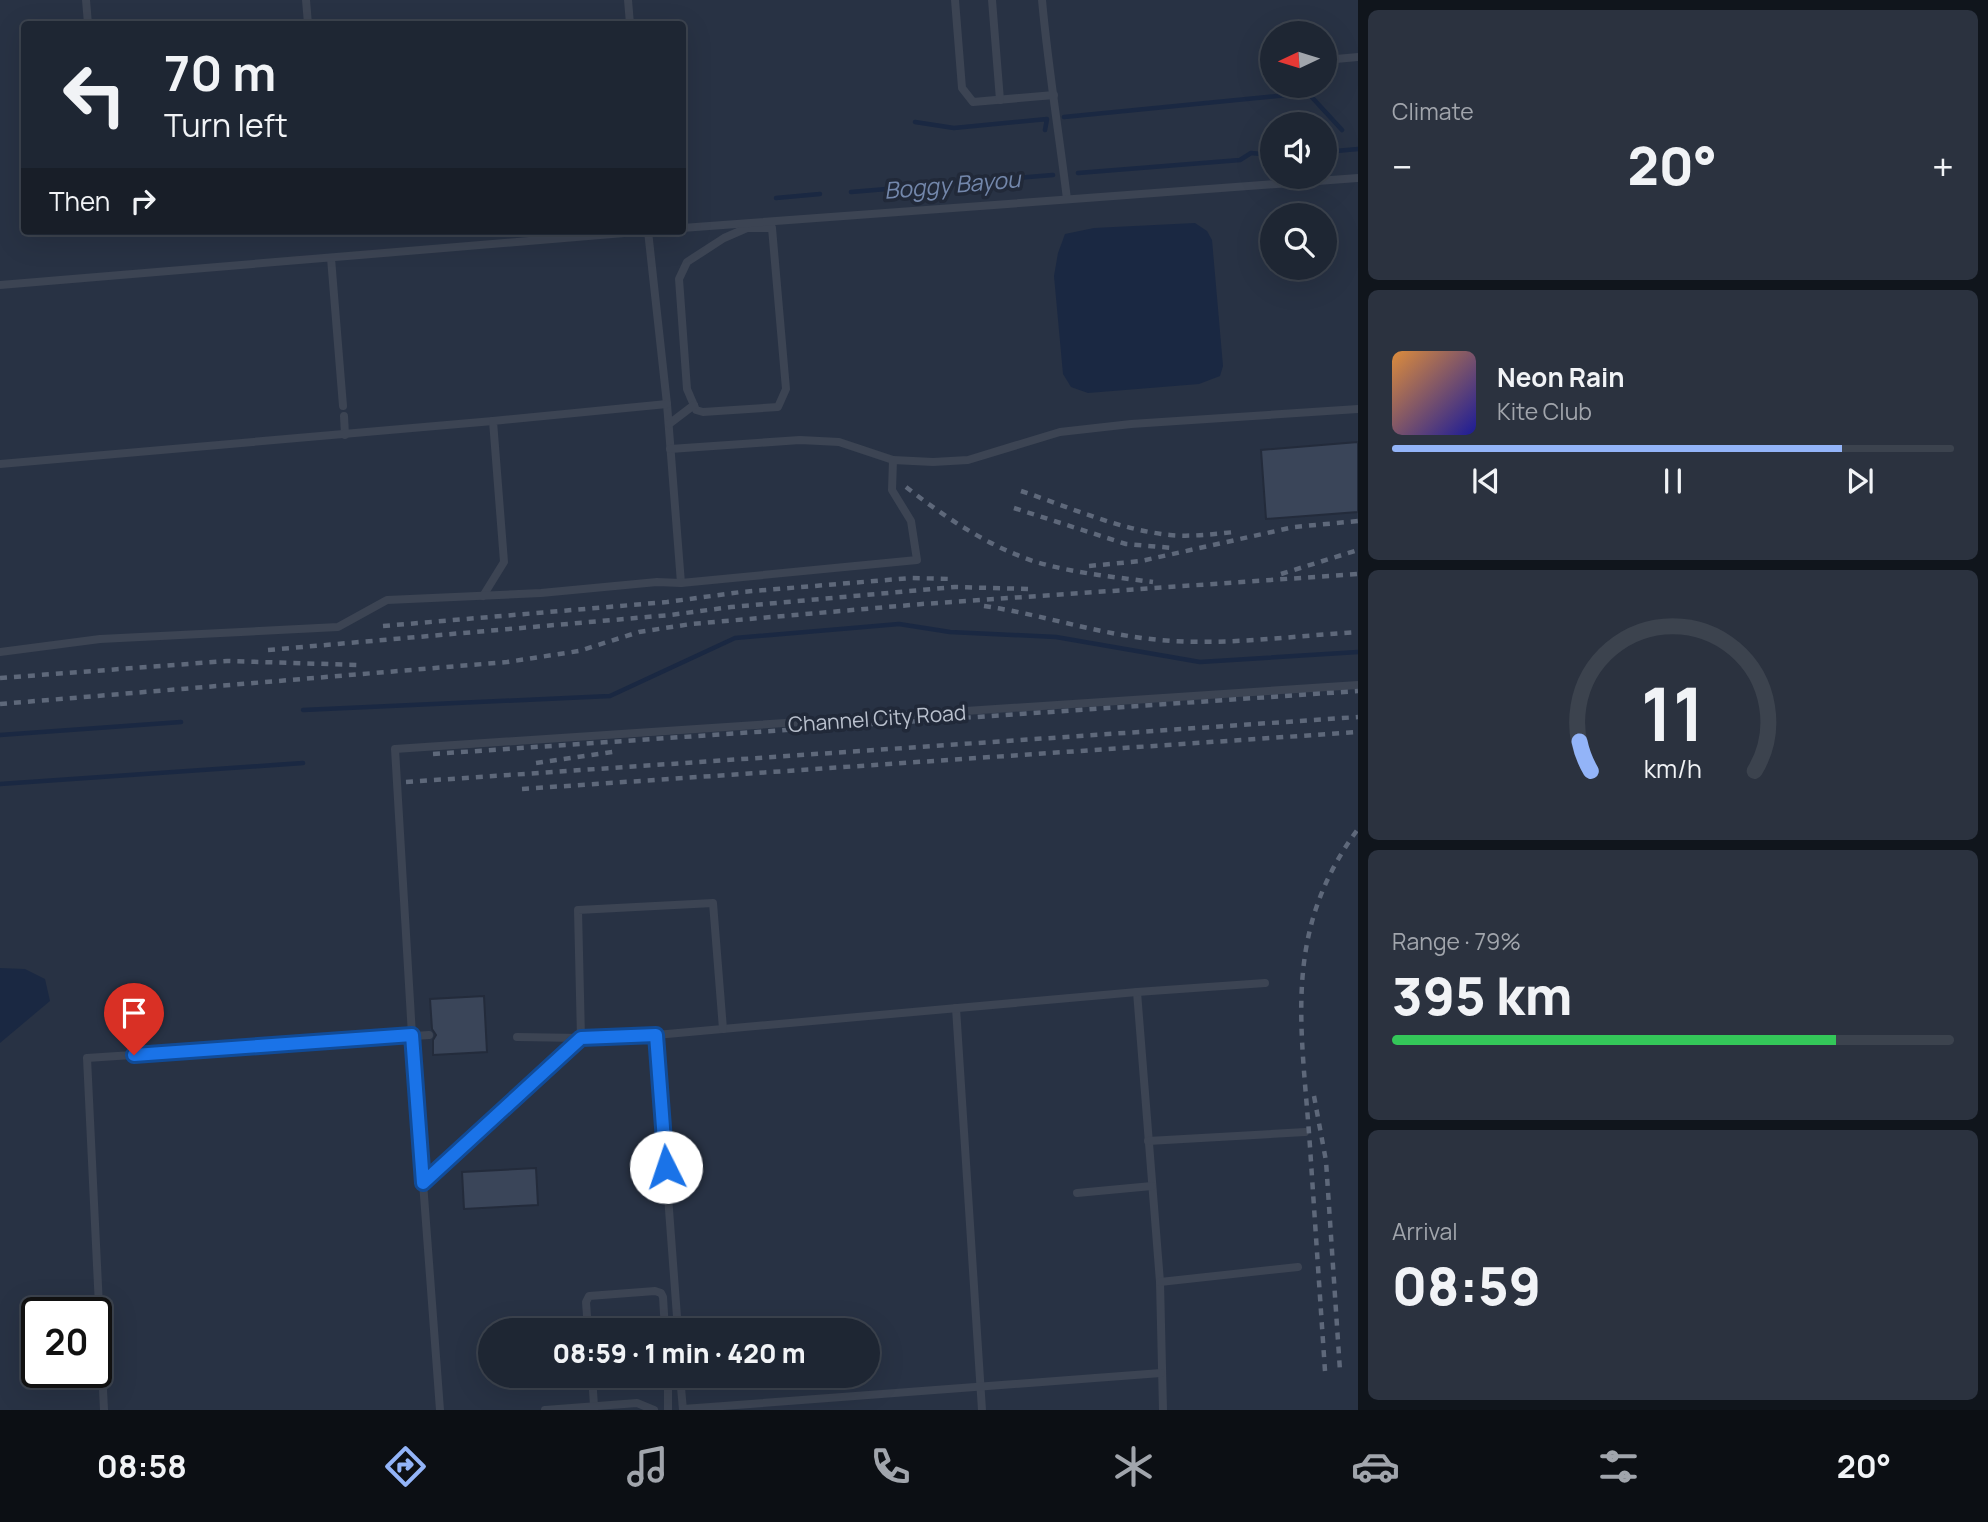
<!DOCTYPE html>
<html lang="en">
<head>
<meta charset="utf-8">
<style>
	:root { --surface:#1e2633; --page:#2b323f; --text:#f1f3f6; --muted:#a1a5ac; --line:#3c434e; --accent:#93b4f8 }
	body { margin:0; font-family:Manrope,sans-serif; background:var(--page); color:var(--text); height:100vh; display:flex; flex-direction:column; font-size:26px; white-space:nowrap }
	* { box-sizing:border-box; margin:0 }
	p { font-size:23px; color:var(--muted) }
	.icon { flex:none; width:38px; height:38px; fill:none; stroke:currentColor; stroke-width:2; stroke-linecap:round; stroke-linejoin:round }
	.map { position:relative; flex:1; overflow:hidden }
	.details { display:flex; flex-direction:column; gap:10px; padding:10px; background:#10151c; width:630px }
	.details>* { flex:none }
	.top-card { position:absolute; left:21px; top:21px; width:665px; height:214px; border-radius:7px; box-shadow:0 7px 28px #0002,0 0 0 2px var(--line); background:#1e2633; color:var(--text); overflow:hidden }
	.needle { width:46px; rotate:266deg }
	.tools { position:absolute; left:1260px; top:21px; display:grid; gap:14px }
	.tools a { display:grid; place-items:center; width:77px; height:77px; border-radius:50%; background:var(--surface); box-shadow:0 7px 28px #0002,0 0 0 2px var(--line); font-size:35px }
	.speed { position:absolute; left:21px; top:1297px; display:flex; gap:14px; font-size:35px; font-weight:700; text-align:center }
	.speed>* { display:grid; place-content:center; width:91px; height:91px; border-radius:50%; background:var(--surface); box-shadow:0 7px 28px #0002,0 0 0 2px var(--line); line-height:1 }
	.speed .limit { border:4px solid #111; border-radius:10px; background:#fff; color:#111 }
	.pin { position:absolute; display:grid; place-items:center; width:60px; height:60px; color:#fff; margin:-72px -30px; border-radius:50% 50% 50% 0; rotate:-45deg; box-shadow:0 0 7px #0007 }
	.pin .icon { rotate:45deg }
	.me { position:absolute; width:77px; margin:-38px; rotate:356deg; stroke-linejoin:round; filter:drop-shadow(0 0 5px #0008) }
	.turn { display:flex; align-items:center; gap:24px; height:147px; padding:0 28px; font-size:32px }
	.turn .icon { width:91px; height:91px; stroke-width:2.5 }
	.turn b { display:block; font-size:49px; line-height:60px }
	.then { display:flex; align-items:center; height:66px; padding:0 28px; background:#0003; gap:14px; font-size:26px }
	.big { font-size:52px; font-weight:800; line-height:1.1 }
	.details .widget { flex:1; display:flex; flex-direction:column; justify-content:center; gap:10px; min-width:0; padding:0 24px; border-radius:10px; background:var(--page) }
	.details .dial { align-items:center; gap:0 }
	.dial svg { height:182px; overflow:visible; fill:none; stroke:var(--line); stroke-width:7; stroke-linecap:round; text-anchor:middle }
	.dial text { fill:var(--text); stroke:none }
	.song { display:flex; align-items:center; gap:21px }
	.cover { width:84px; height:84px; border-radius:10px; background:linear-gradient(135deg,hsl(30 70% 55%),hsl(240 70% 35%)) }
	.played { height:7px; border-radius:4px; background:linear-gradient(90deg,var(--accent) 80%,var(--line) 80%) }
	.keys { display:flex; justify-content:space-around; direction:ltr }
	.heat { display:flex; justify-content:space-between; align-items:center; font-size:38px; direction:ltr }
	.charge { height:10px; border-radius:5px; background:linear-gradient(90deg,#34c759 79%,var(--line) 0) }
	.trip { position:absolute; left:478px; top:1318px; width:402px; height:70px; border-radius:35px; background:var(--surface); box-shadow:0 7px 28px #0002,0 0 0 2px var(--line); font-weight:800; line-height:70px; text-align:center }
	.tabs { display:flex; height:112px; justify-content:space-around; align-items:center; background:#0c0f14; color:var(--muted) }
	.tabs .icon { width:49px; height:49px }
	.tabs .current { color:var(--accent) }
	.tabs b { font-size:32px; color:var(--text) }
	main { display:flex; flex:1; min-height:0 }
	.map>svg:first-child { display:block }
	.water { fill:#1a2842 }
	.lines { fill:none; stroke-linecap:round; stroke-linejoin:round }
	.stream { stroke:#1a2842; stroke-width:4.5 }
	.building { fill:#3a4559; stroke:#232b3b; stroke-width:2 }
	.service { stroke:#3c4453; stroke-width:8 }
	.rail { stroke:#5e687a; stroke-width:4.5; stroke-dasharray:7 7; stroke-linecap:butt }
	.route-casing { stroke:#114b97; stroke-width:18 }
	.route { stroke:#1a73e8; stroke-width:12 }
	.labels { text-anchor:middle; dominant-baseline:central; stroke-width:7; stroke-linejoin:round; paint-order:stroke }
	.street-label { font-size:21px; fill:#b9c0cd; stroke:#212939 }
	.water-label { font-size:23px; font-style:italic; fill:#7387ab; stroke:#212939 }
</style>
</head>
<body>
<main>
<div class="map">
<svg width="1358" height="1410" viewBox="0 0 1358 1410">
	<rect width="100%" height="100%" fill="#283244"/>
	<g class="water">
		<path d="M1195,223l12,8 5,9 11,126 -3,10 -21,8 -111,9 -17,-6 -8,-13 -9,-98 4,-23 7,-19 29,-6z"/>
		<path d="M0,968l25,1 20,10 5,22 -50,42z"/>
	</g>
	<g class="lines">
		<g class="stream">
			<path d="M1064,117l244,-24 34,37"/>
			<path d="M915,122l39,6 93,-9 -2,11"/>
			<path d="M1325,152l33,-3"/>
			<path d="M1078,173l162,-13 11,-7 21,2"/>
			<path d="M851,192l202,-17"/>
			<path d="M776,198l44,-4"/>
			<path d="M303,710l307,-14 125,-58 164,-14 51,8 106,5 144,25 158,-10"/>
			<path d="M0,735l181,-13"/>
			<path d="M0,784l303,-21"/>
		</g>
	</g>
	<g class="building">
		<path d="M1358,442v70l-92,7 -5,-69z"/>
		<path d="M484,996l3,56 -54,3v-15l3,-5 -4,-6 -2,-30z"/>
		<path d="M536,1168l2,37 -74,4 -2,-37z"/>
	</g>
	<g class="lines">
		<g class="service">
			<path d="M86,0l2,24"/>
			<path d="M306,0l2,24"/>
			<path d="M628,0l2,24"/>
			<path d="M955,0l7,88 11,14 81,-7"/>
			<path d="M992,0l8,100"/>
			<path d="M1042,0c6,67 17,133 25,199"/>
			<path d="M1325,60l33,-3"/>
			<path d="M770,222l2,6 14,161 -8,18 -75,5 -7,-2 -9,-21 -8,-110 8,-17 37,-24 23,-10h25"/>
			<path d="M682,228l676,-50"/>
			<path d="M648,231l19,173 14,179"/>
			<path d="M331,258l12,148"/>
			<path d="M0,285l648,-54"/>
			<path d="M344,416l1,19"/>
			<path d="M669,424l25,-19"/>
			<path d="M670,449l130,-9 39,2 54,18"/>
			<path d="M0,464l493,-43"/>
			<path d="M483,596l21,-34 -11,-141 174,-17"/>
			<path d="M0,652l100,-13 238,-12 49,-27 154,-7 116,-11 24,1 236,-23 -6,-39 -19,-31 1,-30 40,2 35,-2 92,-28 71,-8 227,-15"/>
			<path d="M1137,992l23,290 3,128"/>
			<path d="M956,1008l26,402"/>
			<path d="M656,1035l22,295"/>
			<path d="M517,1037l64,1 75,-3 481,-43 128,-9"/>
			<path d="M1148,1141l157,-9"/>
			<path d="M423,1183l158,-145 -3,-128 135,-7 10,126"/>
			<path d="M1077,1193l75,-7"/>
			<path d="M1160,1282l138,-15"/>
			<path d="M588,1330l-2,-28 3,-6 66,-5 6,2 2,4 2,33"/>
			<path d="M617,1330l48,-4"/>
			<path d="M592,1376l2,30"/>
			<path d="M680,1376l3,34"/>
			<path d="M683,1409l478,-36"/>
			<path d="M104,1410l-17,-352 342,-23"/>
			<path d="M440,1410l-28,-375 -17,-286 963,-64"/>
			<path d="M545,1410l92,-7 17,7"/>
			<path d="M668,1410v-34"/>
		</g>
		<g class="rail">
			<path d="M906,487c40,31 82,59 130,75 38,11 78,15 117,20"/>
			<path d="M1021,491c48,16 99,39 149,44 22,2 43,-1 65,-3"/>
			<path d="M1014,508l112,36 47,4"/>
			<path d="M1089,566l52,-5 153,-34 64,-6"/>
			<path d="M1281,574l77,-24"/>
			<path d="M984,606c56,8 110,27 167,33 68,8 139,-3 207,-7"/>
			<path d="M383,626l284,-24 74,-10 170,-14 42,1"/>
			<path d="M268,650l402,-35 61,-8 224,-20 73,2"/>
			<path d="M0,678l227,-17 133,4"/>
			<path d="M0,704l507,-42 72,-11 60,-19 52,-8 231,-20 436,-30"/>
			<path d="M433,754l925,-63"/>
			<path d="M536,763l83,-12"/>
			<path d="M406,782l952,-65"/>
			<path d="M522,789l836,-57"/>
			<path d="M1314,1096l12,65 14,210"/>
			<path d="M1325,1371c-5,-74 -10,-149 -15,-224 -8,-119 -29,-214 48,-318"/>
		</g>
	</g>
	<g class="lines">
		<defs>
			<path id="route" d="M134,1055l278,-20 11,148 158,-145 75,-3 10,132"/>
		</defs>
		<use href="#route" class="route-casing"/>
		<use href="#route" class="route"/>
	</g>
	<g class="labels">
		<g class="street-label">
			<text transform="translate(877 718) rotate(-4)">Channel City Road</text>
		</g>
		<g class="water-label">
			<text transform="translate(952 184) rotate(-5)">Boggy Bayou</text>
		</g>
	</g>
</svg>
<div class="tools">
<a><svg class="needle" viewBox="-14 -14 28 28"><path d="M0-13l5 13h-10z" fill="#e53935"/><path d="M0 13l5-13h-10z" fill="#a1a5ac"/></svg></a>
<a><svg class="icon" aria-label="sound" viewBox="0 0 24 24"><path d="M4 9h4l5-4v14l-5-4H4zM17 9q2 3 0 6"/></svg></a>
<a><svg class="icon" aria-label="search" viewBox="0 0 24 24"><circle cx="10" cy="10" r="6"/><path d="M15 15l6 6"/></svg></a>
</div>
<div class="speed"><div class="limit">20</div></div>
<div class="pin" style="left:134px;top:1055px;background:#d93025"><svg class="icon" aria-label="arrive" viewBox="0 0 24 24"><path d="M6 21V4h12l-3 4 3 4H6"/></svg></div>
<svg class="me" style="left:666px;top:1167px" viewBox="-20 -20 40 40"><circle r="19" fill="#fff"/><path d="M0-13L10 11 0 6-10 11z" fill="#1a73e8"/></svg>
<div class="trip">08:59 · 1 min · 420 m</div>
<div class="top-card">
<div class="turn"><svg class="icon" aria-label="left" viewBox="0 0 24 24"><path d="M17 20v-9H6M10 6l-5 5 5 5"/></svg><div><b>70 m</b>Turn left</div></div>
<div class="then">Then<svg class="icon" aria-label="right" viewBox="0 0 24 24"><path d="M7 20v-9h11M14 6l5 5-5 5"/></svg></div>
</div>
</div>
<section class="details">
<div class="widget"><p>Climate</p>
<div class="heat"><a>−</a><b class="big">20°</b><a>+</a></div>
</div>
<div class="widget">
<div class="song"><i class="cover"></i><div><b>Neon Rain</b><p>Kite Club</p></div></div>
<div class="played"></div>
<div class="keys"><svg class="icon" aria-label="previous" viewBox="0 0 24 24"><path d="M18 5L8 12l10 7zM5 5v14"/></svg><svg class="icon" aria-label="pause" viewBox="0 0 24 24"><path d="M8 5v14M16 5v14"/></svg><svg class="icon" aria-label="next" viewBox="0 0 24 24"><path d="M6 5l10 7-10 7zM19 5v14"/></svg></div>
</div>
<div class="widget dial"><svg viewBox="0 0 100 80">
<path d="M14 69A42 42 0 1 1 86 69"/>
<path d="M14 69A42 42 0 0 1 9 56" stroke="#93b4f8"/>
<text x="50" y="56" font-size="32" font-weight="700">11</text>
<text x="50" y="72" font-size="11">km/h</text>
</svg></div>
<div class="widget"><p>Range · 79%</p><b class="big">395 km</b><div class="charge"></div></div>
<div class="widget"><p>Arrival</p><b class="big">08:59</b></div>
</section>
</main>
<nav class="tabs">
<b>08:58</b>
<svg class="icon current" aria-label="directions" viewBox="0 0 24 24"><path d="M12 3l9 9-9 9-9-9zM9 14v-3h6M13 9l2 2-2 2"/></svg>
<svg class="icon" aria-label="music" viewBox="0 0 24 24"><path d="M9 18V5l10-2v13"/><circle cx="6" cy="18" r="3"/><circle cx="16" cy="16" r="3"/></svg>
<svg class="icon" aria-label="phone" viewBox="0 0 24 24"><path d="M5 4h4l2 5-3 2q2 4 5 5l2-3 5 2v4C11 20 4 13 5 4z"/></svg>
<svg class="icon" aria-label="climate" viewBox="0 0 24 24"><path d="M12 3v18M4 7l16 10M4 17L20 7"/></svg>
<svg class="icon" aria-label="car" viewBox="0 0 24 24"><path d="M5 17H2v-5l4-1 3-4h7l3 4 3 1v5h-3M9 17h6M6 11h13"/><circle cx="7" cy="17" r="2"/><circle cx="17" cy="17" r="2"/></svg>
<svg class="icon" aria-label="filters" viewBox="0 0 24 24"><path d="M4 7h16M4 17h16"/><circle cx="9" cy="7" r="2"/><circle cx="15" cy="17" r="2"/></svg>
<b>20°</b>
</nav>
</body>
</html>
